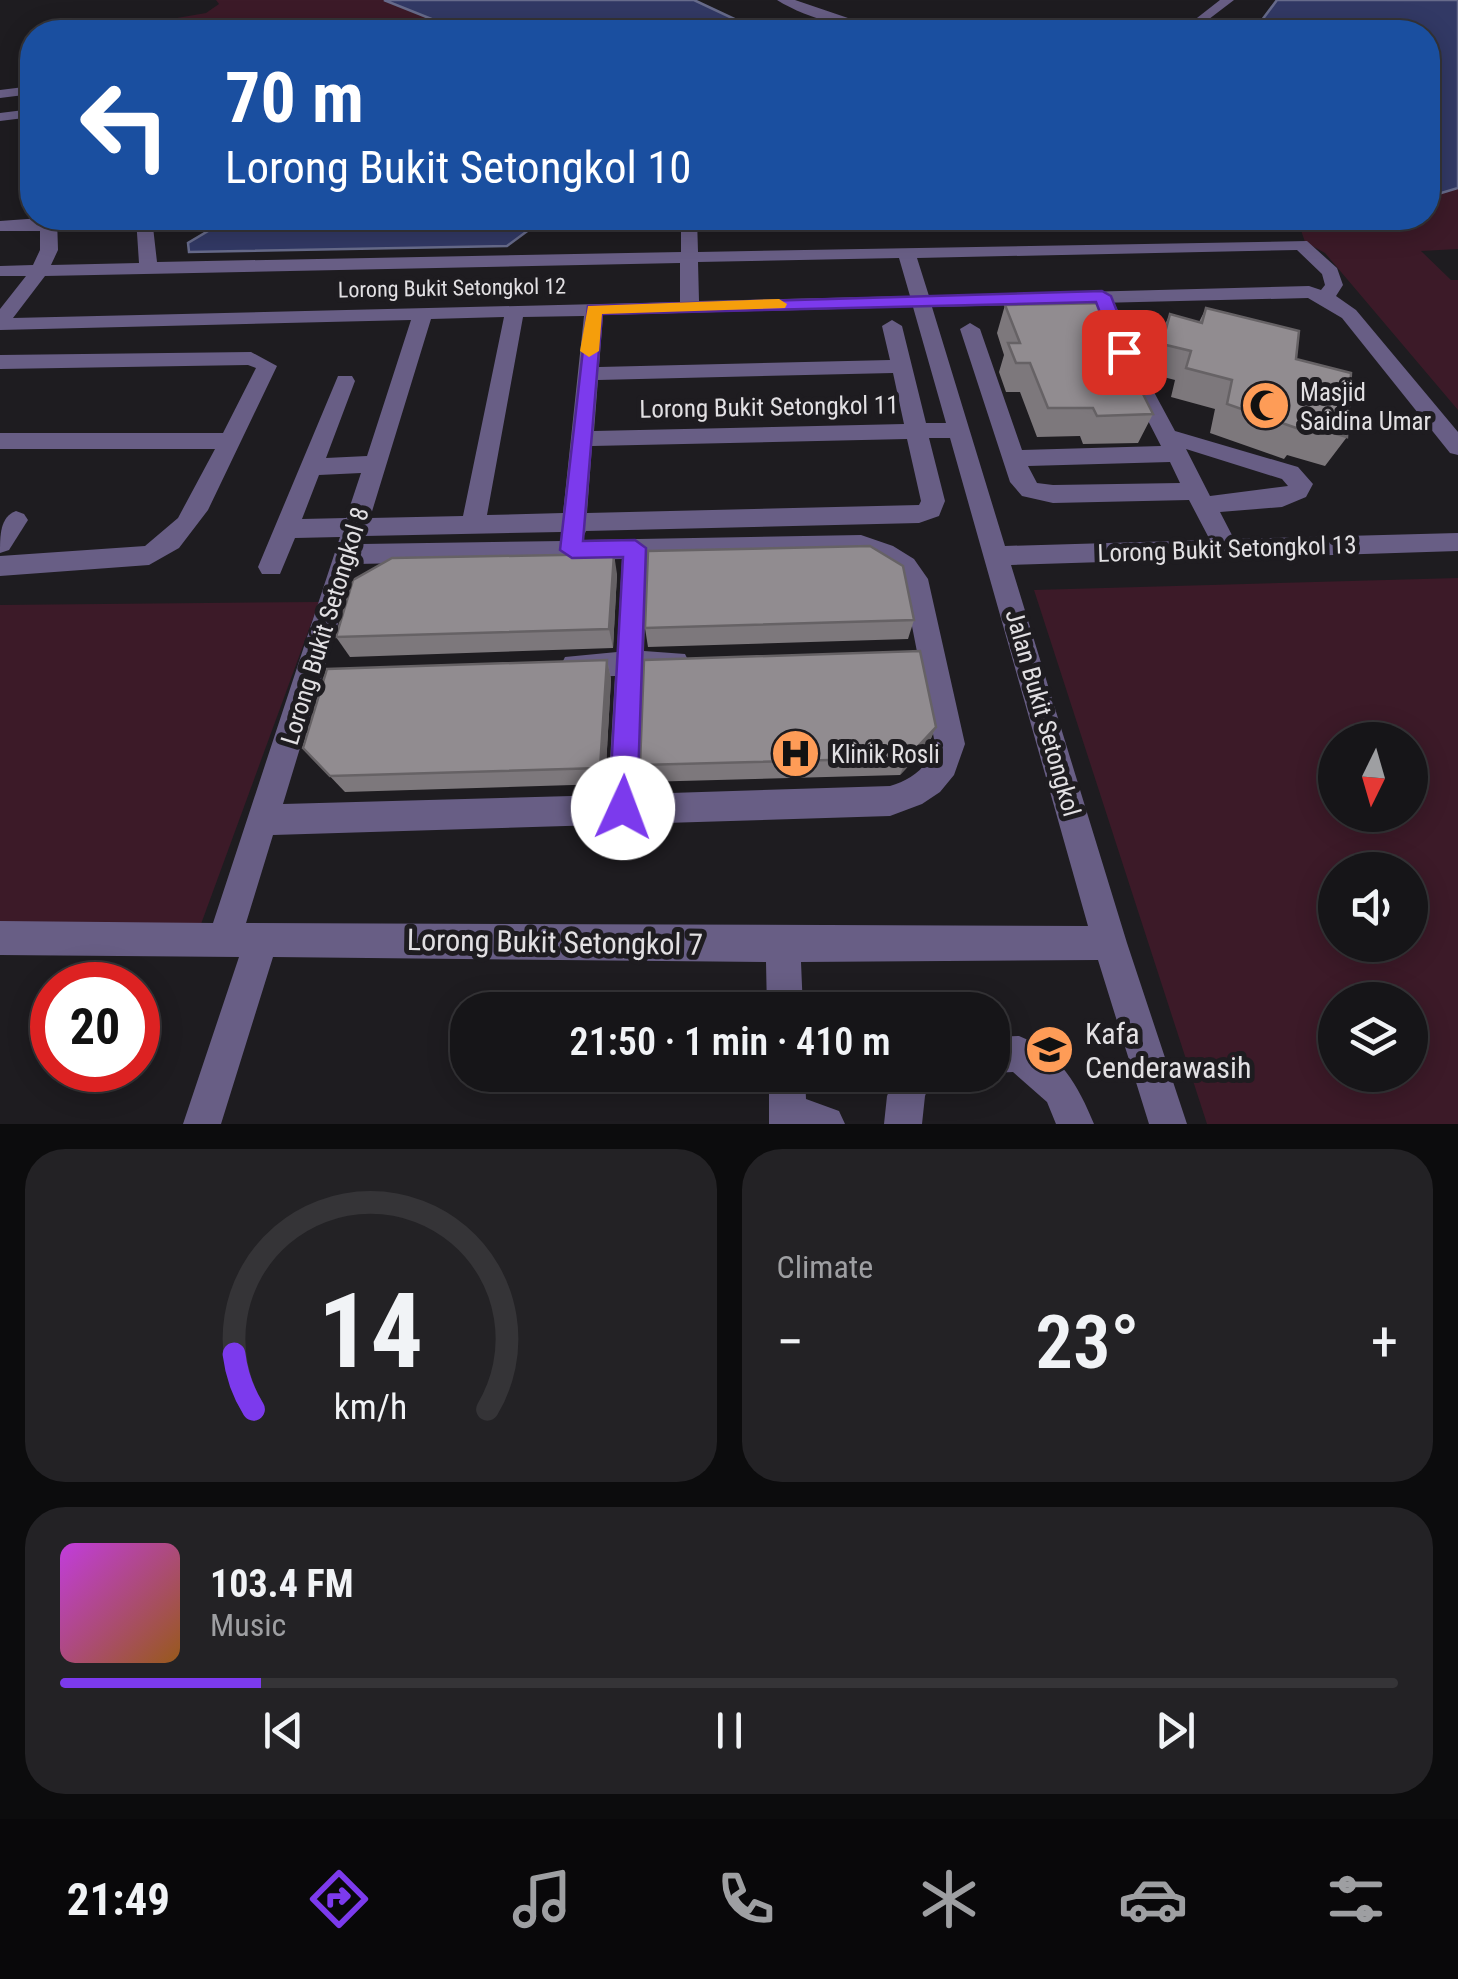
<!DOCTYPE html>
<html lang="en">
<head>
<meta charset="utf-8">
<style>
	:root { --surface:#161518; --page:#232225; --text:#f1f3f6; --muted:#9e9fa2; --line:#353437; --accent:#7c3aed }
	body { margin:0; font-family:"Roboto Condensed",sans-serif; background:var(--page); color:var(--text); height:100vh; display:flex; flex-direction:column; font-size:38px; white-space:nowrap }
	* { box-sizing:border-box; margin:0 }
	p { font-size:32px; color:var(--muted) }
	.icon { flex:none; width:55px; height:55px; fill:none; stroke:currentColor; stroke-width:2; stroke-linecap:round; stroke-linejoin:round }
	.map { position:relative; height:1124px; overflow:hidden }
	.side { display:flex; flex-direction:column; gap:25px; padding:25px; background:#0c0c0d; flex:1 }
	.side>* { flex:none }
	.hud { position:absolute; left:20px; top:20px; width:1420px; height:210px; border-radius:40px; box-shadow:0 5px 25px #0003,0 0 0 2px var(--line); background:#1a4fa0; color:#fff; overflow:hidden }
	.needle { width:65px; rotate:185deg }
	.tools { position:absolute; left:1318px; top:722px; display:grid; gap:20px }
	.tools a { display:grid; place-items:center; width:110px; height:110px; border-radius:50%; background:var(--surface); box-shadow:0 5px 25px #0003,0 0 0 2px var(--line); font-size:50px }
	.speed { position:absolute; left:30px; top:962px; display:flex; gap:20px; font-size:50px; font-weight:700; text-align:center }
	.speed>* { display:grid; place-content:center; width:130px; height:130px; border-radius:50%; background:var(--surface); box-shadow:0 5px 25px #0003,0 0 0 2px var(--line); line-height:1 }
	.speed .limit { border:15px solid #d22; background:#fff; color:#111 }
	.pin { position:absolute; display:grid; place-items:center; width:85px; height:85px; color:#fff; margin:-42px; border-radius:20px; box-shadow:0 5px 15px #0006 }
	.me { position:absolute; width:110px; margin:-55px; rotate:2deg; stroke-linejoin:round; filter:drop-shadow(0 0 8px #0008) }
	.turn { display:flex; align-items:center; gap:35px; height:210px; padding:0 40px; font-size:45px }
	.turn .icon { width:130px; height:130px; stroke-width:2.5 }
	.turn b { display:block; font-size:70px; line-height:85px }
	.big { font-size:75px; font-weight:600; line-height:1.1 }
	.side .tile { flex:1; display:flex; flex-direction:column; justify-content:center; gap:15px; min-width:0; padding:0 35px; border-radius:40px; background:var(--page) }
	.side .dial { align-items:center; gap:0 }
	.dial svg { height:260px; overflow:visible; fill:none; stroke:var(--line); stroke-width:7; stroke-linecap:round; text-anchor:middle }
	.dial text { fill:var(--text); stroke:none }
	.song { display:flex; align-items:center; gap:30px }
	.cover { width:120px; height:120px; border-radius:15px; background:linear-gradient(135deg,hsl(290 70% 55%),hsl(30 70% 35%)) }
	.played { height:10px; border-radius:5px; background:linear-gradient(90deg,var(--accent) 15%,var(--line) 15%) }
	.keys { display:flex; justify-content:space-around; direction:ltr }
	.heat { display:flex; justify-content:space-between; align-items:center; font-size:55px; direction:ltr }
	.side .tiles { flex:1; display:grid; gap:25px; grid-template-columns:1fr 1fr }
	.tile:last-child { grid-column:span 2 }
	.trip { position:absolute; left:450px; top:992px; width:560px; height:100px; border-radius:40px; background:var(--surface); box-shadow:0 5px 25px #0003,0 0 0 2px var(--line); font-weight:600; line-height:100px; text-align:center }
	.tab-bar { display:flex; height:160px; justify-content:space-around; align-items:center; background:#09080a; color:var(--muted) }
	.tab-bar .icon { width:70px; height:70px }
	.tab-bar .selected { color:var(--accent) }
	.tab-bar b { font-size:45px; color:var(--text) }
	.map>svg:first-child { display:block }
	.green { fill:#3c1a28; fill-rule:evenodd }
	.water { fill:#323965; stroke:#676b8b; stroke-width:2.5 }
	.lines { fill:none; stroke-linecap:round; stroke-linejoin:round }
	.minor { fill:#685e85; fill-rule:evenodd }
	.wall { fill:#7d787c }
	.shaded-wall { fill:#666265 }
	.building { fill:#918c90; stroke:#666265; stroke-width:2.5 }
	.route { fill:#7c3aed; stroke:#51269a; stroke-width:2.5 }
	.slow { fill:#f59e0b }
	.labels { text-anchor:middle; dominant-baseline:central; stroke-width:10; stroke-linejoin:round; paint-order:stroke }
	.far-street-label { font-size:22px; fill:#e2e0e3; stroke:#1e1c20 }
	.poi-label { font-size:25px; fill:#e2e0e3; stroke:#1e1c20; text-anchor:start }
	.street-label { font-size:25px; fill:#e2e0e3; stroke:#1e1c20 }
	.near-street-label { font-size:30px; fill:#e2e0e3; stroke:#1e1c20 }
	.near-poi-label { font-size:30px; fill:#e2e0e3; stroke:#1e1c20; text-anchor:start }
</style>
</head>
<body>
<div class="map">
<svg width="1458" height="1124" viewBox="0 0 1458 1124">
	<rect width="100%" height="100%" fill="#1e1c20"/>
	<g class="green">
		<path d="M216,0h168l80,32h-368l110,-19 13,-9z"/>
		<path d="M1458,188v61l-37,2 30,29h7v130l-133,-157 -20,-11 -7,-21 22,-3h108v-21z"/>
		<path d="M1458,578v546h-251l-173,-534zM1410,740v75h-75v-75zM1410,870v75h-75v-75zM1410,1000v75h-75v-75z"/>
		<path d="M319,602l-122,333 -197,-1v-329z"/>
	</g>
	<g class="water">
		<path d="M384,0h310l68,32h-298z"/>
		<path d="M1277,0h181v188l-30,9v-165h-175z"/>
		<path d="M230,218h315l-38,28 -318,6 -1,-9z"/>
		<path d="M1024,218h296l-22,3 -120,1z"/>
	</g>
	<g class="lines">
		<g class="minor">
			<path d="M777,0h18l53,18 64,14c-41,3 -100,-10 -135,-32z"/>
			<path d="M1220,0h14l-42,32h-13z"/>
			<path d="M32,86v8l-32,4v-8z"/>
			<path d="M32,109v8l-32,4v-8z"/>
			<path d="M41,218h16l1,32 -7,15 88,-2 -3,-45h16l5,44 524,-10v-34h16l1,34 609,-11 30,27 6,17 -7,11 20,14 102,122v23l-8,-2 -108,-135 -34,-20 -376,9 73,239 205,-6 -21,-40 -136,3 -31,-7 -12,-14 -50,-153 10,-6 10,6 42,121 139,-4 -40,-78 -17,-49 10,-6 10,6 17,49 34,63 123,36 15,17 -7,13 -24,10 -62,5 14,27 224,-6v18l-447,14 116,378 60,181h-38l-51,-164 -297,2 2,48h-36l-1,-48 -493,-5 -52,167h-38l56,-167 -239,-2v-34l213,2 127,-386 -45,1 -15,36h-18l-4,-7 80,-191h14l3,5 -29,77 41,-2 44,-136 -411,10v-21l26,-33h-26v-10l33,-1 7,-15v-19h-40v-10zM1297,250l25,24 3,11 -4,5 -12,-4 -380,10 -12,-38zM899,258l11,38 -211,5 -1,-39zM680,263v39l-667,16 32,-42zM913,307l33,116h-20l-24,-97 -10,-6 -10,6 8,34 -291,7 4,-52zM584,316l-21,197 -76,2 36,-198zM504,317l-41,199 -93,2 61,-199zM893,373l11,51 -310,7 4,-51zM929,438h21l138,488 -842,-3 27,-88 617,-19 32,-12 18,-12 14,-17 11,-31 -37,-165 -14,-20 -21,-13 -32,-11 -279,5 4,-9 333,-8 20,-7 6,-15zM907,439l14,62 -2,4 -332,8 5,-67zM1186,449l96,30 6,7 -78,10zM1170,462l10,21 -127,2 -16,-2 -9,-17zM361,473l-15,45 -44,1 17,-44zM561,532l3,9 -202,3 3,-8zM861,555l29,13 13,12 32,164c-5,22 -24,36 -45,42l-251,8 4,-119 42,-5 4,-8 -4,-8 -41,-3 3,-93zM622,559l-5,93 -52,5 -4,8 4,8 10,4 40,-1 -7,119 -325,9 73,-240z"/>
			<path d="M251,352l26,14 -69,144 -29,38 -30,17 -149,11v-20l145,-10 33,-28 37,-69h-215v-16h223l33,-65 -8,-3 -248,4v-14z"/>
			<path d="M16,511l8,3 4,6 -19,30 -9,3c0,-18 0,-36 16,-42z"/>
			<path d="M1019,1036c41,17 59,49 75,88h-38l-9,-22 -34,-30 -21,1v-36z"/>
			<path d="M769,1075h36l1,24 33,12 6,13h-76z"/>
			<path d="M896,1075h37l-8,21 -3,28h-38l3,-28z"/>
		</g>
	</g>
	<g class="wall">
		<path d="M1005,305l123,30 -7,16 32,63 -15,29 -55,1 -3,-8 -43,1 -17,-45h-14l-7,-20 5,-17 -7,-22z"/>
		<path d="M1206,308l90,51 51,78 -22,29 -38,-11 -3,4 -74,-26 5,-24 -44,-12 4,-17 -27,-7 8,-30 14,-29 29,8z"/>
		<path d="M617,574l-4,74 -263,9 -14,-20z"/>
		<path d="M914,620l-6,19 -260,8 -3,-19z"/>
		<path d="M607,660l4,19 -6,105 -260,8 -42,-44z"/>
		<path d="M936,727l-8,18 -28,30 -257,7 -3,-17z"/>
	</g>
	<g class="shaded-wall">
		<path d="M614,554l3,20 -4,74 -4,-19z"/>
		<path d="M607,660l4,19 -6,105 -5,-16z"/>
		<path d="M936,727l-8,18 -28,30 7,-17z"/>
	</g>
	<g class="building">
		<path d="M1113,303l15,32 -17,-5 42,84 -56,2 -4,-8h-45l-18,-45h-14l-8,-20h12l-15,-38z"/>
		<path d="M1206,308l93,23 -3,28 55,14 -4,64 -41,-12 -1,6 -78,-27 5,-24 -46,-12 5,-17 -29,-7 8,-30 32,9z"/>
		<path d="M870,546l33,20 11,54 -269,8 3,-77z"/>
		<path d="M614,554l-5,75 -273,8 17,-57 39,-22z"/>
		<path d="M920,651l16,76 -29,31 -267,7 4,-105z"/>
		<path d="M607,660l-7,108 -270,8 -27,-28 24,-79z"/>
	</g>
	<path class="route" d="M1102,291l9,5 22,56 -2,4 -7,1 -9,-5 -19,-50 -494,12 -19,227 52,-1 11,8 -9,260 -4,10 -10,4 -10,-4 -4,-10 14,-251 -51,1 -12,-8 28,-244z"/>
	<path class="slow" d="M779,299l8,5 -2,4 -183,6 -3,37 -10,6 -9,-6 8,-45z"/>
	<defs>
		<symbol id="mosque-disc" viewBox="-11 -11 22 22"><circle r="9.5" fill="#fe9c57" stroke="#1e1c20"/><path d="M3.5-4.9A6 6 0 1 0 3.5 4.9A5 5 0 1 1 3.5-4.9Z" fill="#111"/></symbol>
		<symbol id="hospital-disc" viewBox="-11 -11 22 22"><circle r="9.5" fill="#fe9c57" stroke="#1e1c20"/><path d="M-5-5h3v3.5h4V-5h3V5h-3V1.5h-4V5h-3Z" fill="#111"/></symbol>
		<symbol id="school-disc" viewBox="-11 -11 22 22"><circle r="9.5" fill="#fe9c57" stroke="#1e1c20"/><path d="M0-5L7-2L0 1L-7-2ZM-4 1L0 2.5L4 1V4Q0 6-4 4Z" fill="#111"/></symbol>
	</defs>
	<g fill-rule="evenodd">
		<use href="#mosque-disc" x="1238" y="378" width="55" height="55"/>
		<use href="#hospital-disc" x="768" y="726" width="55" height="55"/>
		<use href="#school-disc" x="1022" y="1022" width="55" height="55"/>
	</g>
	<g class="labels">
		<g class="far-street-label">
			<text transform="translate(452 288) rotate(-1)">Lorong Bukit Setongkol 12</text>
		</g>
		<g class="poi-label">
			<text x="1300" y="392">Masjid<tspan x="1300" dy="29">Saidina Umar</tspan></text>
			<text x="831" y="754">Klinik Rosli</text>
		</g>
		<g class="street-label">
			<text transform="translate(769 407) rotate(-1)">Lorong Bukit Setongkol 11</text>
			<text transform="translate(1227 549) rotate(-2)">Lorong Bukit Setongkol 13</text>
			<text transform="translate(325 626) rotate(-73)">Lorong Bukit Setongkol 8</text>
			<text transform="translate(1043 713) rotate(74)">Jalan Bukit Setongkol</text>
		</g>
		<g class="near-street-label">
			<text transform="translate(555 942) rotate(1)">Lorong Bukit Setongkol 7</text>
		</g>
		<g class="near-poi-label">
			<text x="1085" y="1033">Kafa<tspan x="1085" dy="34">Cenderawasih</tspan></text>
		</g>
	</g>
</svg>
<div class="tools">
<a><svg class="needle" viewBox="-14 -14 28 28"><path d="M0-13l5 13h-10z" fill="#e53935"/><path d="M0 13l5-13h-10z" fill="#9e9fa2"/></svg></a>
<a><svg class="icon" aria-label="sound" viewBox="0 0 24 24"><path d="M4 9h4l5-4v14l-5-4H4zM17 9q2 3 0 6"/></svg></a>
<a><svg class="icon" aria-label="layers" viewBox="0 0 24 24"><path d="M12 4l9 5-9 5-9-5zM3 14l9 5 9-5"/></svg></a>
</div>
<div class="speed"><div class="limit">20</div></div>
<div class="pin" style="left:1124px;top:352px;background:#d93025"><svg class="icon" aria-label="arrive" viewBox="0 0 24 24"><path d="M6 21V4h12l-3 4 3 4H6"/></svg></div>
<svg class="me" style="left:623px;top:808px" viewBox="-20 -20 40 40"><circle r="19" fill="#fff"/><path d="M0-13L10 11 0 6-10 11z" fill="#7c3aed"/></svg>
<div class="trip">21:50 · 1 min · 410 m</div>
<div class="hud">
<div class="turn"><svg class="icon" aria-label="left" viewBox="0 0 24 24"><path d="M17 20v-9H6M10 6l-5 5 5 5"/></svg><div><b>70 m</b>Lorong Bukit Setongkol 10</div></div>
</div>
</div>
<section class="side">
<div class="tiles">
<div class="tile dial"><svg viewBox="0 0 100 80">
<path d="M14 69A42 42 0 1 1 86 69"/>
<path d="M14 69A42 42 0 0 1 8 52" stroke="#7c3aed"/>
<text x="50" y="56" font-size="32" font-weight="700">14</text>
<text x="50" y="72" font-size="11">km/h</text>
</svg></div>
<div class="tile"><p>Climate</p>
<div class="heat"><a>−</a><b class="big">23°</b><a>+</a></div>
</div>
<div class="tile">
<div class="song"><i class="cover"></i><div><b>103.4 FM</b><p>Music</p></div></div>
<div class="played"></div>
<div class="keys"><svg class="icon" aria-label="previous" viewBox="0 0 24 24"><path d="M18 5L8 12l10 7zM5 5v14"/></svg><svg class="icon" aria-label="pause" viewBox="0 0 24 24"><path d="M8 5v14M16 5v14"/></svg><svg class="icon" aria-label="next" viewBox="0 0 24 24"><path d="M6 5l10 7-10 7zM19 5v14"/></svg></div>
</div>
</div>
</section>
<nav class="tab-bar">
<b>21:49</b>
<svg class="icon selected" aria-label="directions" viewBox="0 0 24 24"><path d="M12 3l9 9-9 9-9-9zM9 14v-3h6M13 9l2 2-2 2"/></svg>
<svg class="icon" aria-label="music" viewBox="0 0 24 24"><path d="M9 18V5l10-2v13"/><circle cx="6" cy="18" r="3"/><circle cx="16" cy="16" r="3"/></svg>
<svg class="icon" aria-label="phone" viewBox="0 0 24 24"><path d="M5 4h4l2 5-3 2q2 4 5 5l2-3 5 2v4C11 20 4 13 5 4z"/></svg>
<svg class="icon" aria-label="climate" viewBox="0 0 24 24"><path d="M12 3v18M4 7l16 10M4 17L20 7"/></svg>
<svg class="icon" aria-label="car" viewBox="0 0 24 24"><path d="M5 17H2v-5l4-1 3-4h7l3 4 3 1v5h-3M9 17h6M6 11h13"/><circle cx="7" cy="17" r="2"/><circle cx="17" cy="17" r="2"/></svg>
<svg class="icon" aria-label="filters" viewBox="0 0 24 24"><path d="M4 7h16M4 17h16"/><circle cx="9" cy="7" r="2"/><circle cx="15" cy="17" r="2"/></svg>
</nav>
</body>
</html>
